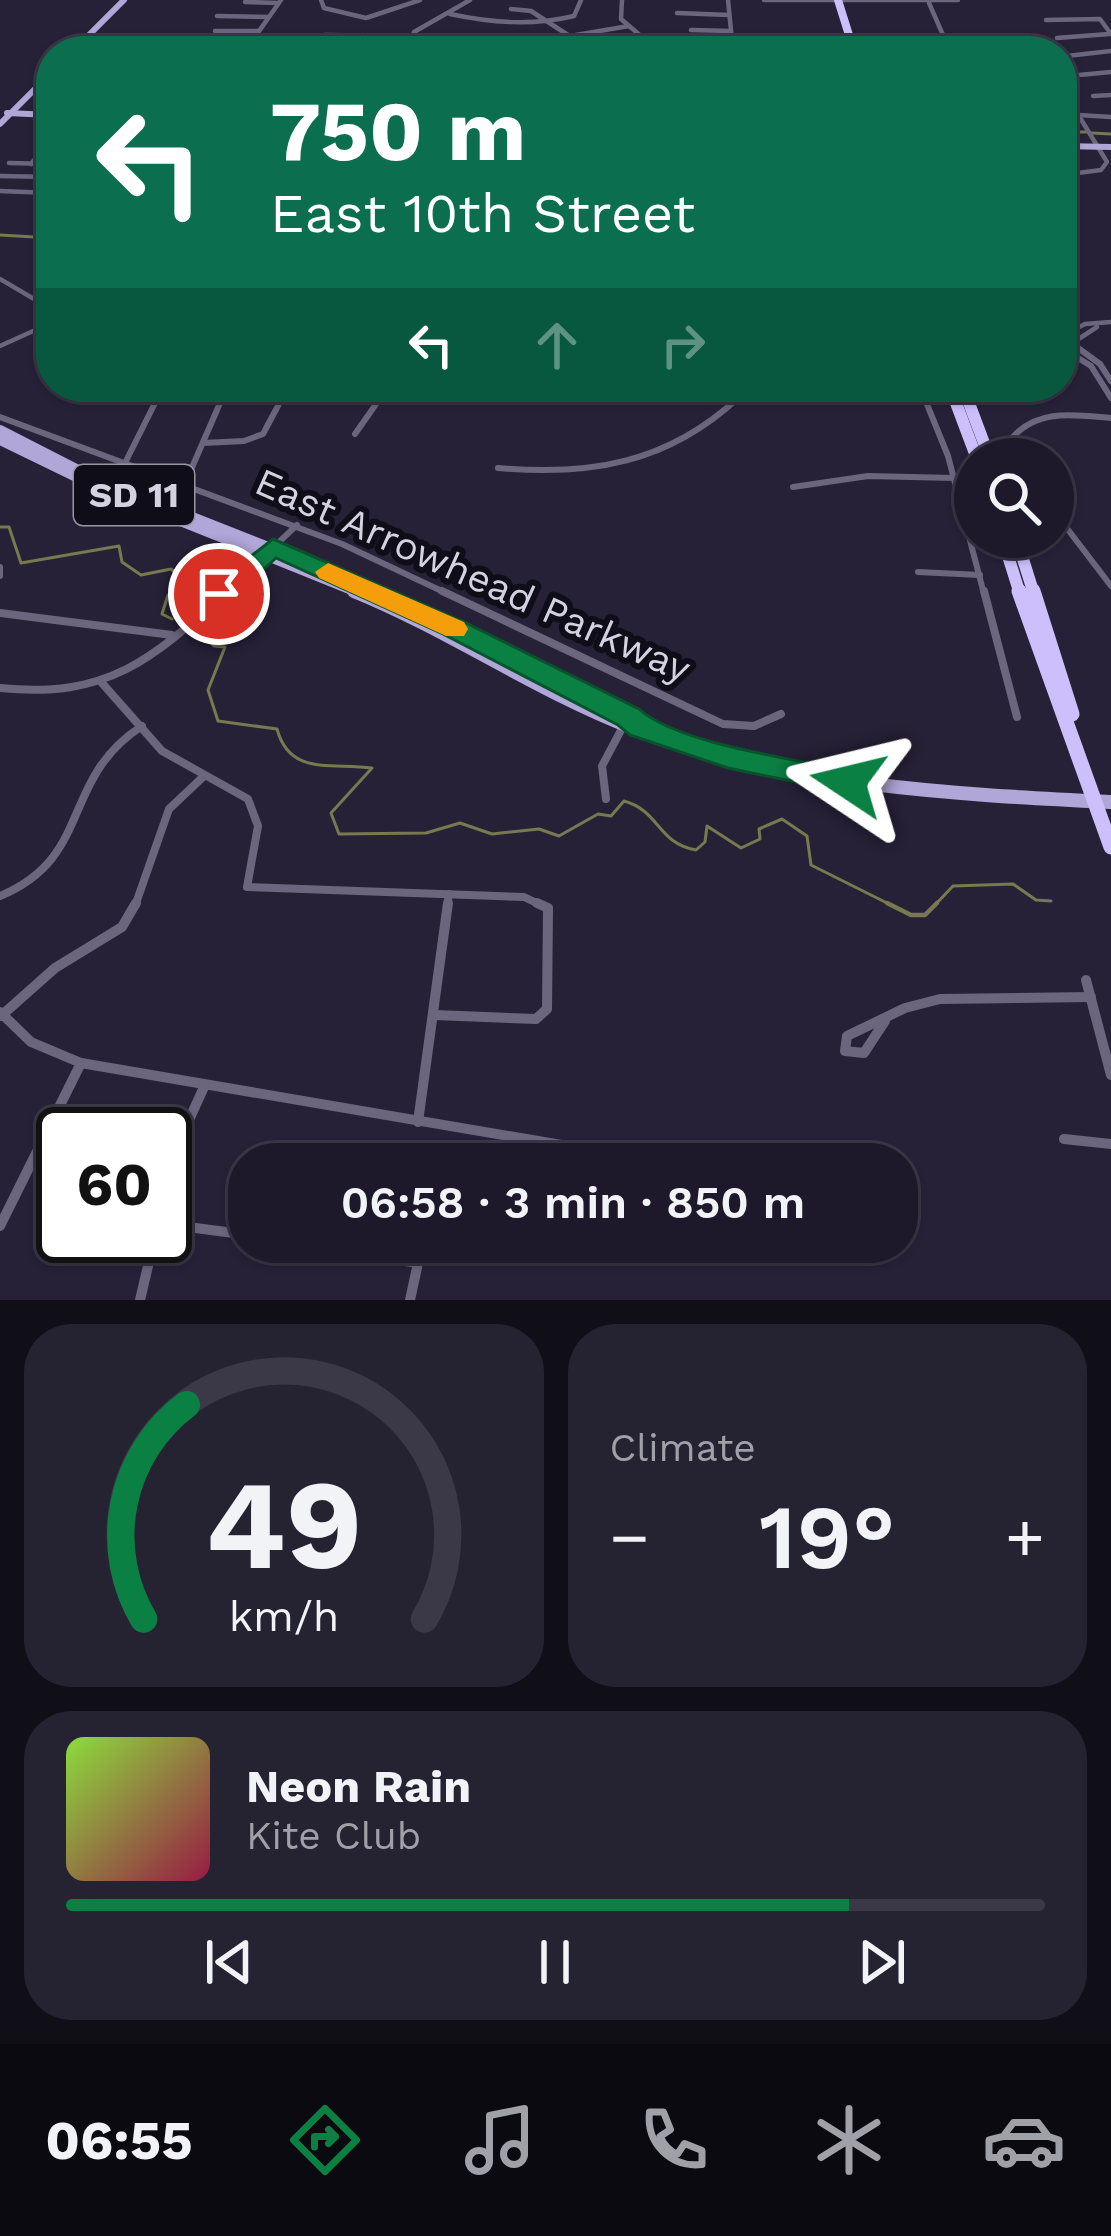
<!DOCTYPE html>
<html lang="en">
<head>
<meta charset="utf-8">
<style>
	:root { --surface:#1d192a; --page:#252232; --text:#f1f3f6; --muted:#a0a0a8; --line:#3b3847; --accent:#0b8043 }
	body { margin:0; font-family:"Work Sans",sans-serif; background:var(--page); color:var(--text); height:100vh; display:flex; flex-direction:column; font-size:45px; white-space:nowrap }
	* { box-sizing:border-box; margin:0 }
	p { font-size:39px; color:var(--muted) }
	.icon { flex:none; width:66px; height:66px; fill:none; stroke:currentColor; stroke-width:2; stroke-linecap:round; stroke-linejoin:round }
	.map { position:relative; height:1300px; overflow:hidden }
	.side { display:flex; flex-direction:column; gap:24px; padding:24px; background:#100e17; flex:1 }
	.side>* { flex:none }
	.guide { position:absolute; left:36px; top:36px; width:1041px; height:366px; border-radius:48px; box-shadow:0 3px 9px #0004,0 0 0 3px var(--line); background:#0b6e4f; color:#fff; overflow:hidden }
	.buttons { position:absolute; left:954px; top:438px; display:grid; gap:24px }
	.buttons a { display:grid; place-items:center; width:120px; height:120px; border-radius:50%; background:var(--surface); box-shadow:0 3px 9px #0004,0 0 0 3px var(--line); font-size:60px }
	.speed { position:absolute; left:36px; top:1107px; display:flex; gap:24px; font-size:60px; font-weight:700; text-align:center }
	.speed>* { display:grid; place-content:center; width:156px; height:156px; border-radius:50%; background:var(--surface); box-shadow:0 3px 9px #0004,0 0 0 3px var(--line); line-height:1 }
	.speed .limit { border:6px solid #111; border-radius:18px; background:#fff; color:#111 }
	.pin { position:absolute; display:grid; place-items:center; width:102px; height:102px; color:#fff; margin:-51px; border:6px solid #fff; border-radius:50%; box-shadow:0 3px 12px #0007 }
	.me { position:absolute; width:132px; margin:-66px; rotate:280deg; stroke-linejoin:round; filter:drop-shadow(0 0 9px #0008) }
	.turn { display:flex; align-items:center; gap:42px; height:252px; padding:0 36px; font-size:54px }
	.turn .icon { width:156px; height:156px; stroke-width:2.5 }
	.turn b { display:block; font-size:84px; line-height:102px }
	.lanes { display:flex; align-items:center; height:114px; padding:0 36px; background:#0003; justify-content:center; gap:60px; direction:ltr }
	.lanes .off { opacity:.35 }
	.big { font-size:90px; font-weight:600; line-height:1.1 }
	.side .widget { flex:1; display:flex; flex-direction:column; justify-content:center; gap:18px; min-width:0; padding:0 42px; border-radius:48px; background:var(--page) }
	.side .dial { align-items:center; gap:0 }
	.dial svg { height:312px; overflow:visible; fill:none; stroke:var(--line); stroke-width:7; stroke-linecap:round; text-anchor:middle }
	.dial text { fill:var(--text); stroke:none }
	.song { display:flex; align-items:center; gap:36px }
	.cover { width:144px; height:144px; border-radius:18px; background:linear-gradient(135deg,hsl(90 70% 55%),hsl(340 70% 35%)) }
	.played { height:12px; border-radius:6px; background:linear-gradient(90deg,var(--accent) 80%,var(--line) 80%) }
	.keys { display:flex; justify-content:space-around; direction:ltr }
	.heat { display:flex; justify-content:space-between; align-items:center; font-size:66px; direction:ltr }
	.side .tiles { flex:1; display:grid; gap:24px; grid-template-columns:1fr 1fr }
	.widget:last-child { grid-column:span 2 }
	.trip { position:absolute; left:228px; top:1143px; width:690px; height:120px; border-radius:48px; background:var(--surface); box-shadow:0 3px 9px #0004,0 0 0 3px var(--line); font-weight:600; line-height:120px; text-align:center }
	.tab-bar { display:flex; height:192px; justify-content:space-around; align-items:center; background:#0c0a11; color:var(--muted) }
	.tab-bar .icon { width:84px; height:84px }
	.tab-bar .on { color:var(--accent) }
	.tab-bar b { font-size:54px; color:var(--text) }
	.map>svg:first-child { display:block }
	.lines { fill:none; stroke-linecap:round; stroke-linejoin:round }
	.stream-far1 { stroke:#78794e; stroke-width:3 }
	.stream { stroke:#78794e; stroke-width:4.5 }
	.minor-far3 { stroke:#6b667e; stroke-width:4.5 }
	.minor-far2 { stroke:#6b667e; stroke-width:6 }
	.minor-far1 { stroke:#6b667e; stroke-width:8 }
	.minor { stroke:#6b667e; stroke-width:10 }
	.major-far2 { stroke:#b0a6d8; stroke-width:6 }
	.major-far1 { stroke:#b0a6d8; stroke-width:10 }
	.major { stroke:#b0a6d8; stroke-width:14 }
	.highway-far2 { stroke:#ccbffc; stroke-width:8 }
	.highway-far1 { stroke:#ccbffc; stroke-width:12 }
	.highway { stroke:#ccbffc; stroke-width:15 }
	.route { fill:#0b8043; stroke:#07532c; stroke-width:3 }
	.slow { fill:#f59e0b }
	.labels { text-anchor:middle; dominant-baseline:central; stroke-width:12; stroke-linejoin:round; paint-order:stroke }
	.shield { fill:#0f0d17; stroke:#9996a4; stroke-width:3 }
	.shield-label { font-size:36px; font-weight:bold; fill:#d4d1e0 }
	.street-label { font-size:39px; fill:#d4d1e0; stroke:#0f0d17 }
</style>
</head>
<body>
<div class="map">
<svg width="1111" height="1300" viewBox="0 0 1111 1300">
	<rect width="100%" height="100%" fill="#272138"/>
	<g class="lines">
		<g class="stream-far1">
			<path d="M655,51h15"/>
			<path d="M1062,132h24"/>
			<path d="M1092,133l19,1"/>
			<path d="M0,235l51,3"/>
			<path d="M0,527h9l12,36 98,-17 3,16 19,13 30,-6 19,16 -22,10 -6,19 10,5"/>
			<path d="M199,632l15,14 11,1 -17,43 10,31 59,8c13,48 56,33 95,39l-41,45 8,21 87,-1 34,-10 32,11 47,-5 20,7 39,-22 13,2 13,-15c36,10 33,42 72,49l9,-8 2,-16 34,22 19,-9 -1,-10 23,-10 25,17 4,29 82,41"/>
			<path d="M934,906l19,-20 60,-2 23,16 15,1"/>
		</g>
		<path class="stream" d="M887,903l24,12h14l12,-12"/>
		<g class="minor-far3">
			<path d="M321,0l3,8 42,10 54,-18"/>
			<path d="M622,0l-1,19 21,18"/>
			<path d="M728,0l5,51"/>
			<path d="M764,0h194"/>
			<path d="M245,2l33,1"/>
			<path d="M929,3l21,48"/>
			<path d="M511,9l20,2 37,24"/>
			<path d="M677,13l52,2"/>
			<path d="M450,14c42,9 82,12 124,2l7,-16"/>
			<path d="M217,16l51,1"/>
			<path d="M1046,20l54,-1 11,15"/>
			<path d="M691,30l40,1"/>
			<path d="M215,31h43"/>
			<path d="M1057,38l52,-4"/>
			<path d="M245,51l36,-51"/>
			<path d="M290,51l7,-11 28,-5 85,1"/>
			<path d="M341,51l15,-6 7,-10"/>
			<path d="M407,51l7,-19 56,-32"/>
			<path d="M454,51l-2,-9 6,-2 80,10"/>
			<path d="M536,51l34,-15 59,-10"/>
			<path d="M1067,56l44,-5"/>
			<path d="M1079,75l32,-3"/>
			<path d="M1093,96l18,-1"/>
			<path d="M1062,114l49,3"/>
			<path d="M9,163l42,1"/>
			<path d="M31,164l8,-10h12"/>
			<path d="M1062,175l39,-5 6,-8 -28,-46"/>
			<path d="M0,176l51,1"/>
			<path d="M0,191l51,2"/>
			<path d="M0,279l51,30"/>
			<path d="M1062,336l17,12"/>
			<path d="M1062,336l23,-12 26,-2"/>
			<path d="M1074,342l23,-15"/>
			<path d="M0,346l51,-23"/>
		</g>
		<g class="minor-far2">
			<path d="M1074,345l26,19 11,17"/>
			<path d="M1062,348l29,18 20,32"/>
			<path d="M680,387l81,12 47,-12"/>
			<path d="M920,387l28,69 36,138"/>
			<path d="M0,417l342,127 106,50"/>
			<path d="M355,434l33,-47"/>
			<path d="M203,443l41,-2 19,-7 25,-47"/>
			<path d="M1015,459l-3,-21c26,-30 63,-23 99,-20"/>
			<path d="M125,463l38,-76"/>
			<path d="M498,468c93,8 170,-5 240,-70"/>
			<path d="M179,481l11,-9 37,-85"/>
			<path d="M793,487l75,-11 86,2"/>
			<path d="M1053,510l58,76"/>
			<path d="M0,567v9"/>
			<path d="M918,572l62,3"/>
			<path d="M224,594l73,-69"/>
		</g>
		<g class="minor-far1">
			<path d="M442,591l281,133 31,2 27,-12"/>
			<path d="M984,591l33,126"/>
			<path d="M0,613l172,22"/>
			<path d="M102,683l60,68 86,48 10,27 -11,61 277,10 19,9"/>
			<path d="M0,688c107,11 152,-28 227,-97"/>
			<path d="M606,799l-4,-33 26,-49"/>
			<path d="M0,896c94,-39 59,-116 142,-170"/>
			<path d="M135,906l34,-97 35,-33"/>
			<path d="M447,906l2,-12"/>
		</g>
		<g class="minor">
			<path d="M1086,980l25,95"/>
			<path d="M0,1012l31,30 50,21 498,85"/>
			<path d="M435,1015l101,4 11,-10 1,-101 -11,-5"/>
			<path d="M1,1016l54,-48 67,-41 14,-24"/>
			<path d="M885,1021l-21,32 -19,-2 2,-15 58,-28 35,-9 151,-2"/>
			<path d="M418,1122l30,-219"/>
			<path d="M1064,1139l47,5"/>
			<path d="M165,1192l14,-50 25,-55"/>
			<path d="M165,1224l84,11"/>
			<path d="M0,1226l81,-163"/>
			<path d="M282,1242l136,21 -8,37"/>
			<path d="M140,1300l15,-64"/>
		</g>
		<g class="major-far2">
			<path d="M73,51l51,-51"/>
			<path d="M7,113l44,2"/>
			<path d="M0,124l51,-51"/>
			<path d="M1062,146l49,1"/>
		</g>
		<g class="major-far1">
			<path d="M0,430l84,43"/>
			<path d="M0,440l103,50 259,104"/>
			<path d="M192,517l109,43"/>
		</g>
		<g class="major">
			<path d="M354,591c96,39 183,100 280,137 152,58 316,66 477,74"/>
			<path d="M419,612l196,98"/>
		</g>
		<path class="highway-far2" d="M838,0l16,51"/>
		<g class="highway-far1">
			<path d="M950,387l27,72"/>
			<path d="M963,387l27,72"/>
			<path d="M1002,537l18,57"/>
			<path d="M1016,537l18,57"/>
		</g>
		<g class="highway">
			<path d="M1019,591l92,256"/>
			<path d="M1033,591l39,123"/>
		</g>
	</g>
	<path class="route" d="M273,539l189,82 177,88c39,35 155,50 209,61l10,3 5,9 -5,8 -10,3 -120,-25 -98,-33 -12,-10 -175,-91 -167,-76 -47,43h-19l-4,-7 4,-6z"/>
	<path class="slow" d="M328,563l136,59 4,7 -4,7h-18l-127,-58 -4,-6z"/>
	<g class="labels">
		<rect class="shield" x="74" y="465" width="120" height="60" rx="9"/>
		<g class="shield-label">
			<text x="134" y="495">SD 11</text>
		</g>
		<g class="street-label">
			<text transform="translate(473 575) rotate(24)">East Arrowhead Parkway</text>
		</g>
	</g>
</svg>
<div class="buttons">
<a><svg class="icon" aria-label="search" viewBox="0 0 24 24"><circle cx="10" cy="10" r="6"/><path d="M15 15l6 6"/></svg></a>
</div>
<div class="speed"><div class="limit">60</div></div>
<div class="pin" style="left:219px;top:594px;background:#d93025"><svg class="icon" aria-label="arrive" viewBox="0 0 24 24"><path d="M6 21V4h12l-3 4 3 4H6"/></svg></div>
<svg class="me" style="left:848px;top:782px" viewBox="-20 -20 40 40"><path d="M0-17L14 15 0 8-14 15z" fill="#0b8043" stroke="#fff" stroke-width="4"/></svg>
<div class="trip">06:58 · 3 min · 850 m</div>
<div class="guide">
<div class="turn"><svg class="icon" aria-label="left" viewBox="0 0 24 24"><path d="M17 20v-9H6M10 6l-5 5 5 5"/></svg><div><b>750 m</b>East 10th Street</div></div>
<div class="lanes"><svg class="icon" aria-label="left" viewBox="0 0 24 24"><path d="M17 20v-9H6M10 6l-5 5 5 5"/></svg><svg class="icon off" aria-label="ahead" viewBox="0 0 24 24"><path d="M12 20V5M6 11l6-6 6 6"/></svg><svg class="icon off" aria-label="right" viewBox="0 0 24 24"><path d="M7 20v-9h11M14 6l5 5-5 5"/></svg></div>
</div>
</div>
<section class="side">
<div class="tiles">
<div class="widget dial"><svg viewBox="0 0 100 80">
<path d="M14 69A42 42 0 1 1 86 69"/>
<path d="M14 69A42 42 0 0 1 25 14" stroke="#0b8043"/>
<text x="50" y="56" font-size="32" font-weight="700">49</text>
<text x="50" y="72" font-size="11">km/h</text>
</svg></div>
<div class="widget"><p>Climate</p>
<div class="heat"><a>−</a><b class="big">19°</b><a>+</a></div>
</div>
<div class="widget">
<div class="song"><i class="cover"></i><div><b>Neon Rain</b><p>Kite Club</p></div></div>
<div class="played"></div>
<div class="keys"><svg class="icon" aria-label="previous" viewBox="0 0 24 24"><path d="M18 5L8 12l10 7zM5 5v14"/></svg><svg class="icon" aria-label="pause" viewBox="0 0 24 24"><path d="M8 5v14M16 5v14"/></svg><svg class="icon" aria-label="next" viewBox="0 0 24 24"><path d="M6 5l10 7-10 7zM19 5v14"/></svg></div>
</div>
</div>
</section>
<nav class="tab-bar">
<b>06:55</b>
<svg class="icon on" aria-label="directions" viewBox="0 0 24 24"><path d="M12 3l9 9-9 9-9-9zM9 14v-3h6M13 9l2 2-2 2"/></svg>
<svg class="icon" aria-label="music" viewBox="0 0 24 24"><path d="M9 18V5l10-2v13"/><circle cx="6" cy="18" r="3"/><circle cx="16" cy="16" r="3"/></svg>
<svg class="icon" aria-label="phone" viewBox="0 0 24 24"><path d="M5 4h4l2 5-3 2q2 4 5 5l2-3 5 2v4C11 20 4 13 5 4z"/></svg>
<svg class="icon" aria-label="climate" viewBox="0 0 24 24"><path d="M12 3v18M4 7l16 10M4 17L20 7"/></svg>
<svg class="icon" aria-label="car" viewBox="0 0 24 24"><path d="M5 17H2v-5l4-1 3-4h7l3 4 3 1v5h-3M9 17h6M6 11h13"/><circle cx="7" cy="17" r="2"/><circle cx="17" cy="17" r="2"/></svg>
</nav>
</body>
</html>
